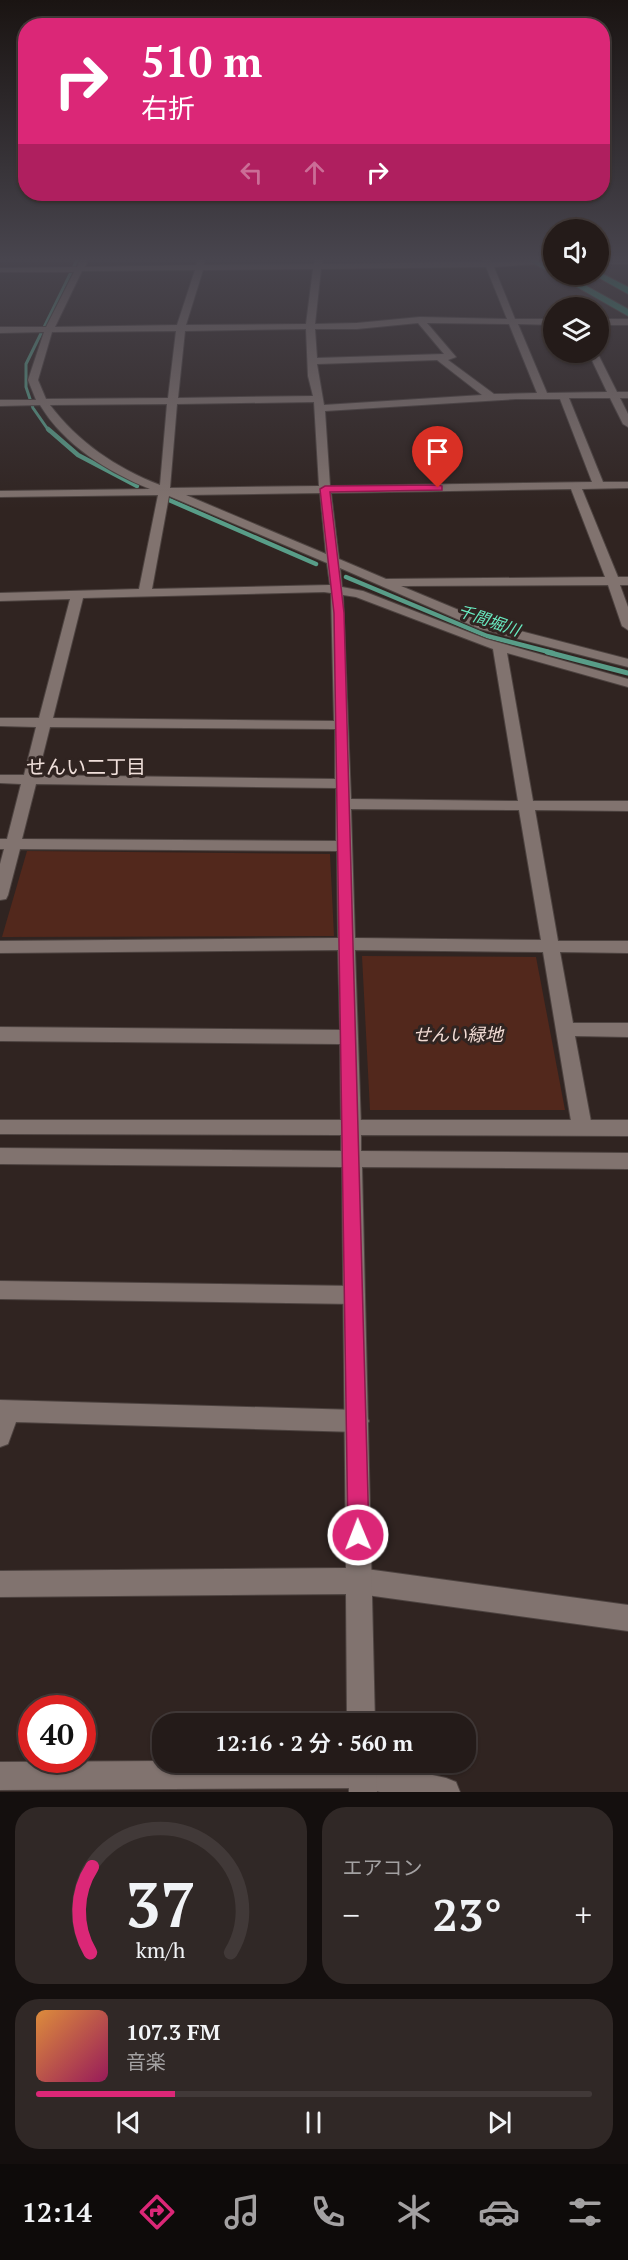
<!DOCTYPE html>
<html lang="ja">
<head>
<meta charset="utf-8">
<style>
	:root { --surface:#241b19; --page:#302826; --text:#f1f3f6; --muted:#a3a1a2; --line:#413938; --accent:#db2777 }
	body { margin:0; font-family:"PT Serif","Noto Sans JP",serif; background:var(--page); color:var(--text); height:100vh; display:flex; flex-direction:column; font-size:22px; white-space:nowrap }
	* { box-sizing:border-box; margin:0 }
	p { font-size:20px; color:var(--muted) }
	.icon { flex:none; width:33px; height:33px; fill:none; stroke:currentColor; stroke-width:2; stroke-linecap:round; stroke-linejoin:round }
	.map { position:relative; height:1792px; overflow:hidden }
	.details { display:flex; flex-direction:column; gap:15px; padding:15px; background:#140f0e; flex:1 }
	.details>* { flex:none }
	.hud { position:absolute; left:18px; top:18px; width:592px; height:183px; border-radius:24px; box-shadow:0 2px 4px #0004,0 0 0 2px var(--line); background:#db2777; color:#fff; overflow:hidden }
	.controls { position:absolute; left:543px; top:219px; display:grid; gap:12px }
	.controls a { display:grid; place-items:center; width:66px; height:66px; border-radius:50%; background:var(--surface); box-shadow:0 2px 4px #0004,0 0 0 2px var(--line); font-size:30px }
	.speed { position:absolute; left:18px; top:1695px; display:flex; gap:12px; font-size:30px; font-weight:700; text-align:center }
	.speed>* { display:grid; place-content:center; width:78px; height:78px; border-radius:50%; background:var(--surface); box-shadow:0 2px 4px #0004,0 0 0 2px var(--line); line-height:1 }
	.speed .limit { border:9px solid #d22; background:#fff; color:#111 }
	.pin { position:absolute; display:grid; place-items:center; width:51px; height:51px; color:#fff; margin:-62px -26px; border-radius:50% 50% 50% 0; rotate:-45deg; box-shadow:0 0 6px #0007 }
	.pin .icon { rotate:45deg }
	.me { position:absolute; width:66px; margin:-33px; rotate:359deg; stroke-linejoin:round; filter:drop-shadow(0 0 4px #0008) }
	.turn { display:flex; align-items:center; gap:21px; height:126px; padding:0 24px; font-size:27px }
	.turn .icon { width:78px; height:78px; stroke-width:2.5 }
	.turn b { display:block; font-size:42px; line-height:51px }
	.lanes { display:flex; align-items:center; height:57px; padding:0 24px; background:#0003; justify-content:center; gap:30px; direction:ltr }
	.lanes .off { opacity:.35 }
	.big { font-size:45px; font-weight:600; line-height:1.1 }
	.details .tile { flex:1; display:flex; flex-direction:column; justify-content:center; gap:9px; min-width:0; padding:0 21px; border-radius:24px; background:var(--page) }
	.details .dial { align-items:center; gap:0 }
	.dial svg { height:156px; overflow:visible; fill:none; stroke:var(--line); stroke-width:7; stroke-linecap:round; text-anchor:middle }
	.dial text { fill:var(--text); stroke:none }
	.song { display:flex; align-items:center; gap:18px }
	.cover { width:72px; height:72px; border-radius:9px; background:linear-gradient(135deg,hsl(30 70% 55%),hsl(330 70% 35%)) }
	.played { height:6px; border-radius:3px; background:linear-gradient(90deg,var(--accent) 25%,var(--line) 25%) }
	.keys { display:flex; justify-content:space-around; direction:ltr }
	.heat { display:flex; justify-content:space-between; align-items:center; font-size:33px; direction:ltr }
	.details .tiles { flex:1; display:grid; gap:15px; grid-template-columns:1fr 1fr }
	.tile:last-child { grid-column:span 2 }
	.trip { position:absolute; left:152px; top:1713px; width:324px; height:60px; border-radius:24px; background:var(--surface); box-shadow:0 2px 4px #0004,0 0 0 2px var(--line); font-weight:600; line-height:60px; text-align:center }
	.tabs { display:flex; height:96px; justify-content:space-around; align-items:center; background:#0e0b0a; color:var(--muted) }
	.tabs .icon { width:42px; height:42px }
	.tabs .on { color:var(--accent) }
	.tabs b { font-size:27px; color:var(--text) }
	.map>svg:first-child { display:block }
	.green { fill:#52281c }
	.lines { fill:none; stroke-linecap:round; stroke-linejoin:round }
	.stream-far2 { stroke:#589d88; stroke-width:3 }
	.stream-far1 { stroke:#589d88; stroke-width:4.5 }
	.stream { stroke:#589d88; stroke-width:5 }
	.minor-casing { stroke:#4d4340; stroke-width:2 }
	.tertiary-casing { stroke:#4d4340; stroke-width:2 }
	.trunk-casing { stroke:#4d4340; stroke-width:2 }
	.motorway-casing { stroke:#4d4340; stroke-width:2 }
	.minor { fill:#81736f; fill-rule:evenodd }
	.tertiary { fill:#81736f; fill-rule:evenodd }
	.trunk { fill:#309c7e; fill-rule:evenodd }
	.motorway { fill:#1ba681; fill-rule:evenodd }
	.route { fill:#db2777; stroke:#8e194d; stroke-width:1.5 }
	.labels { text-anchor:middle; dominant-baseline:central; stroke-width:6; stroke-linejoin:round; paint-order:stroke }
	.far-water-label { font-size:16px; font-style:italic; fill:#69ebc1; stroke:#302421 }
	.park-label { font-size:18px; font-style:italic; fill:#f1dbd4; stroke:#302421 }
	.neighbourhood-label { font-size:20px; fill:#f0e0db; stroke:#302421 }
</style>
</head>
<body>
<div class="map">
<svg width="628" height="1792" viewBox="0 0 628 1792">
	<rect width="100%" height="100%" fill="#302421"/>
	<g class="green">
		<path d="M27,851l303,3 4,82 -332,1z"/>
		<path d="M362,956l174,1 29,153h-195z"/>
	</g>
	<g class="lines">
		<path class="stream-far2" d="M49,431l-16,-23 -7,-21v-23l52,-106"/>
		<g class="stream-far1">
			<path d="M48,429l30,26 59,31"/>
			<path d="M169,500l147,64"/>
			<path d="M346,577l141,59 66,17"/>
		</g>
		<path class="stream" d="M547,652l81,21"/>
		<defs>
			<g id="minor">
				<path d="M81,258h8l-4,9 111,-2 3,-7h6l-1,7 110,-1 1,-6h8l-1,6 162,-2 -2,-4h8l2,4 42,-2 4,2 -1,2 -43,3 21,52h39v6l-36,-1 29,69 60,-1 -19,-40h9l20,40h11v6h-8l8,16v13l-5,-3 -13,-26h-41l34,84h25v6l-46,1 36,88h10v8h-8l8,22v23l-6,-4 -14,-41 -207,1 89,37 138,36v8l-148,-38 -140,-61 2,19 21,4 123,48 142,40v8l-121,-34 26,148h95v10l-93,-1 23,131h70v12l-68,-1 13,71h55v14l-53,-1 17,91 -3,5 -7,2 -7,-2 -3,-5 -29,-175 -188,-2 6,177 -3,5 -7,2 -7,-2 -3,-5 -1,-83 -340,-3v-14l340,3 -2,-80 -338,3v-12l338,-3 -1,-87 -317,-2 -12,46 -2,4 -6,1v-36l4,-15h-4v-10h7l14,-55 -21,-1v-8h24l12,-48 -36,-1v-8h39l31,-119 -70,2v-8l139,-4 19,-94 -158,2v-6l150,-2c-42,-17 -86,-44 -110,-84l-40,1v-6h36l-8,-20 16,-48 -44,1v-6h46l28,-55h-74v-4l77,-1zM486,267l21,52 -87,-2 -63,6 -42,1 6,-55zM313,269l-7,55 -120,1 17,-55zM195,270l-18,55 -122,2 27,-56zM418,323l26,31 -127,4 -2,-29h42zM427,323l82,1 28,69 -43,1 -46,-34 8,-3zM306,329l2,47 5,20 -135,2 7,-67zM176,331l-8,67 -122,1 -8,-19 14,-48zM437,360l45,35 -158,10 -7,-41zM516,399h44l32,83 -262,4 -5,-75zM314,402l5,84 -149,2 7,-84zM167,404l-7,81c-44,-17 -82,-43 -110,-80zM571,489l34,88 -219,2 -47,-20 -8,-66zM320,493l6,61 -140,-59zM169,496l158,67 3,22 -178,4zM324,592l7,1 3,128 -281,-3 30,-120zM343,595l13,2 137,52 25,152 -167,-2zM50,727l285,2v50l-297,-4zM36,784l300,4v53l-314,-2zM351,809l168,1 22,130 -186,-2z"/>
				<rect x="598" y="260" width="30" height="4"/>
				<rect x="598" y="319" width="30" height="6"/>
				<path d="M0,1281l354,5 8,2 3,7 -3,7 -8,2 -354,-5z"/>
				<path d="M0,1400l357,10 8,3 4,8 -4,8 -8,3 -341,-10 -8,22 -8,3z"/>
				<path d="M359,1568l269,37v26l-269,-37 -9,-4 -4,-9 4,-9z"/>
				<path d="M162,1761l212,1 72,16 10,4 4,10h-80l-18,-4 -362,2v-28z"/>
			</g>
			<g id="tertiary">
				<path d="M0,1120h628v16l-267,-1v16l267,2v16l-266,-2 13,557h-28l-1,-130 -346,3v-26l346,-3 -4,-401 -342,-3v-16l341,3v-16l-341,-1z"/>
				<path d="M348,1762h28l1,30h-28z"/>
			</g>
			<g id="trunk">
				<path d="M523,258h10l21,11v5z"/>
				<path d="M554,274h11l63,35v7z"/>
			</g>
			<path id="motorway" d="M599,272l29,15v7l-36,-20h6z"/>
		</defs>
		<use href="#minor" class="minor-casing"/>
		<use href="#tertiary" class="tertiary-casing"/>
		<use href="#trunk" class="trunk-casing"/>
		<use href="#motorway" class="motorway-casing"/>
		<use href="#minor" class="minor"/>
		<use href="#tertiary" class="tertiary"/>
		<use href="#trunk" class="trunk"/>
		<use href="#motorway" class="motorway"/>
	</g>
	<linearGradient id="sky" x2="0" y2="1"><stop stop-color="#1a1412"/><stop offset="0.51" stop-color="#48454e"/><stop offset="1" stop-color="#48454e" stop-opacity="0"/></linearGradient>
	<rect width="628" height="509" fill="url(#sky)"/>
	<path class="route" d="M438,485l4,1v4l-112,2 14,121 25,922 -3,7 -8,3 -7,-3 -3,-7 -14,-922 -14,-124 5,-3z"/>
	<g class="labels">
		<g class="far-water-label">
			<text transform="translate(489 620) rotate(19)">千間堀川</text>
		</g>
		<g class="park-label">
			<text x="458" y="1034">せんい緑地</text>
		</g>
		<g class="neighbourhood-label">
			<text x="86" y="766">せんい二丁目</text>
		</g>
	</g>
</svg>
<div class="controls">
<a><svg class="icon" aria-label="sound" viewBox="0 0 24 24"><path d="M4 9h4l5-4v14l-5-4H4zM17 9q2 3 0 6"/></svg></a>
<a><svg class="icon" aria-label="layers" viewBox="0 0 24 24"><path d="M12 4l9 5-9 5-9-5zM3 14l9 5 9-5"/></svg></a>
</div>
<div class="speed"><div class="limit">40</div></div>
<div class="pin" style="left:438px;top:488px;background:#d93025"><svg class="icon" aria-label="arrive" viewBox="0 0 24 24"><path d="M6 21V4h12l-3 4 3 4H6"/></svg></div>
<svg class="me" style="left:358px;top:1535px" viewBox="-20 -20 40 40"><circle r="17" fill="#db2777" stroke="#fff" stroke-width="3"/><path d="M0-11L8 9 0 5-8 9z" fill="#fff"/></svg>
<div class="trip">12:16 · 2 分 · 560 m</div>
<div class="hud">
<div class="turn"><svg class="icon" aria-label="right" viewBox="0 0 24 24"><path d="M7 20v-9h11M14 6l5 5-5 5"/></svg><div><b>510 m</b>右折</div></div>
<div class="lanes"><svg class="icon off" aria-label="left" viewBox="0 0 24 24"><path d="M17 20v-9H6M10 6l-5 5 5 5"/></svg><svg class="icon off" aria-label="ahead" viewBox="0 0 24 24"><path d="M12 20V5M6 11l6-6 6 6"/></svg><svg class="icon" aria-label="right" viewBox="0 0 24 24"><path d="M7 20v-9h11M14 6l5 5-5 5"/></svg></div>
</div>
</div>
<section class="details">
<div class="tiles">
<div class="tile dial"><svg viewBox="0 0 100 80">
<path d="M14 69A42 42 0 1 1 86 69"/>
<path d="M14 69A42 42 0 0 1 15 25" stroke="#db2777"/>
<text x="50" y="56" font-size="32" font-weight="700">37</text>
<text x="50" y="72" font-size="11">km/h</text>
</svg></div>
<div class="tile"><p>エアコン</p>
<div class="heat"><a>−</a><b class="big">23°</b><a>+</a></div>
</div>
<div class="tile">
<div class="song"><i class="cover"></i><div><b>107.3 FM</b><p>音楽</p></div></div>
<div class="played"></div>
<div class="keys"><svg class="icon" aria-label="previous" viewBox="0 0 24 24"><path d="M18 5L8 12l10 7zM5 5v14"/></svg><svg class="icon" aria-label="pause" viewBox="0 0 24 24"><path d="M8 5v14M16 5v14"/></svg><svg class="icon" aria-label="next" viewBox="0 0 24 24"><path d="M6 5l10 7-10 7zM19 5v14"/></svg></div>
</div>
</div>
</section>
<nav class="tabs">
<b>12:14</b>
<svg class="icon on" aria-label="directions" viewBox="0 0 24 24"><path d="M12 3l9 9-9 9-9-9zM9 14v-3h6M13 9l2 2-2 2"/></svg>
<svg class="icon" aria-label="music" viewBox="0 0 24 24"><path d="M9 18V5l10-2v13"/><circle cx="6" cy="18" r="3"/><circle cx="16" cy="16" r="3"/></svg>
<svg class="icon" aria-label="phone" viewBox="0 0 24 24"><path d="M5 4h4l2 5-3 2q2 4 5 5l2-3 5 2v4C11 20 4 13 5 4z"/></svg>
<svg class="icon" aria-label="climate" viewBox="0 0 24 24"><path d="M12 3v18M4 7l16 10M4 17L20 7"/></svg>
<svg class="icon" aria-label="car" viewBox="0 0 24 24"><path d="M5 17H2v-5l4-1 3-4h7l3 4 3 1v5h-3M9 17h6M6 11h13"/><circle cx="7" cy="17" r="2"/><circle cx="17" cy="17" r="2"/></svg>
<svg class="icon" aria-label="filters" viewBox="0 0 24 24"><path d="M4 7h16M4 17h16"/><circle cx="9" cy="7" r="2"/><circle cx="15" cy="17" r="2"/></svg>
</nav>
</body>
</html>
